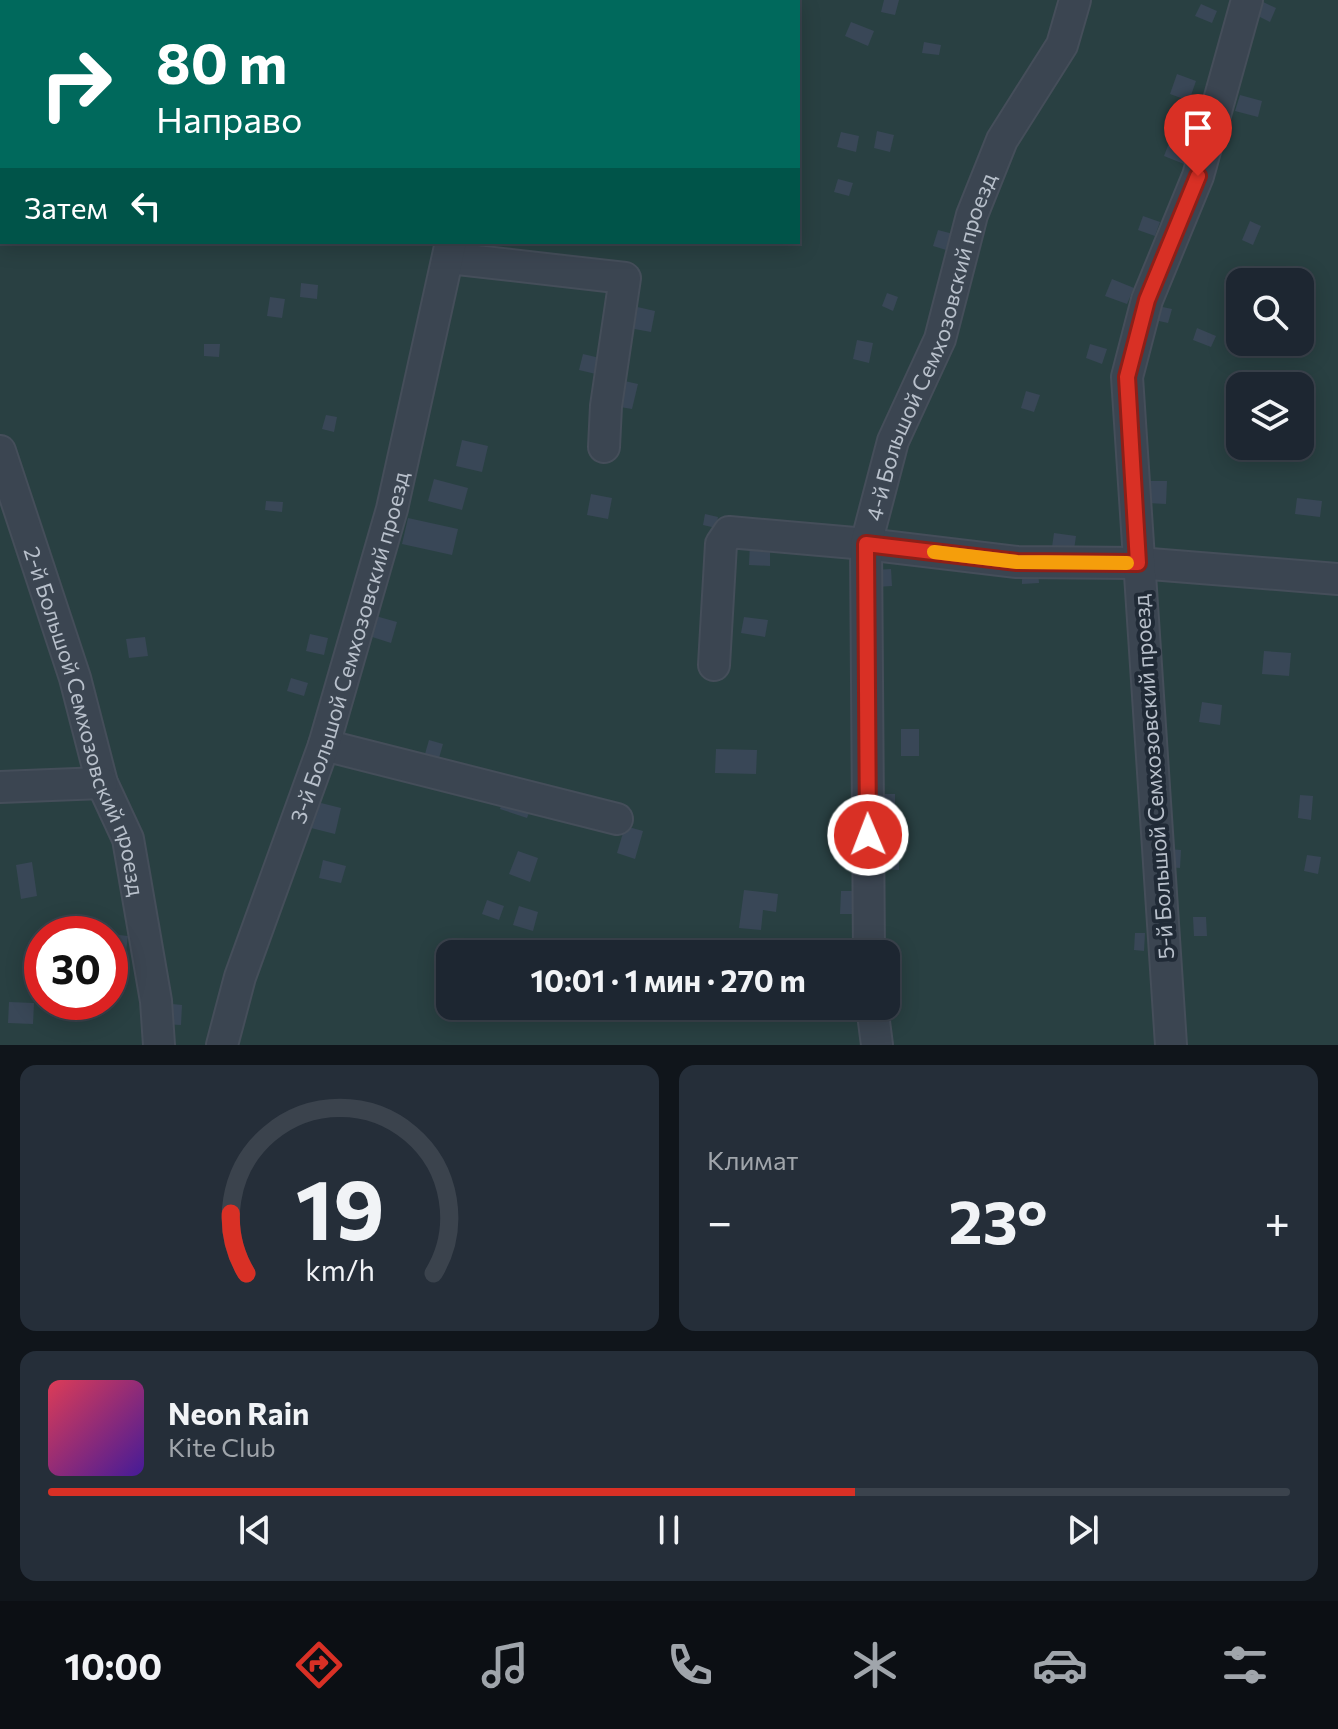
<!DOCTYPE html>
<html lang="ru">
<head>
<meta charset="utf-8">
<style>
	:root { --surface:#1d2631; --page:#252e39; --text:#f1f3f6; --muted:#a0a5ab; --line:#3b434d; --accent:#d93025 }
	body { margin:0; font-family:Commissioner,sans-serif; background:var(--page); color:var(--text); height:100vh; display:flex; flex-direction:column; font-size:30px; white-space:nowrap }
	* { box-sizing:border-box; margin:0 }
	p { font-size:26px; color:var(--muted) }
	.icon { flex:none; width:44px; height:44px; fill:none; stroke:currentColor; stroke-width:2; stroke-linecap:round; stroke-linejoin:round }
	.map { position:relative; height:1045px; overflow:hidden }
	.drawer { display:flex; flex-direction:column; gap:20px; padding:20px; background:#10151b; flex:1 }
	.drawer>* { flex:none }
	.banner { position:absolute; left:0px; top:0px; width:800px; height:244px; box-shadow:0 4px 20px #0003,0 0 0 2px var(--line); background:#00695c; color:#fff; overflow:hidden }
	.tools { position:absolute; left:1226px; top:268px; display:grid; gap:16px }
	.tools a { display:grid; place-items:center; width:88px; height:88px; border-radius:16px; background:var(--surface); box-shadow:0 4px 20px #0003,0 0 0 2px var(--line); font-size:40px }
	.speed { position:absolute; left:24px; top:916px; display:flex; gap:16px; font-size:40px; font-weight:700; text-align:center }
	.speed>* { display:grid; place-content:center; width:104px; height:104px; border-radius:50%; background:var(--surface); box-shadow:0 4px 20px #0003,0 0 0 2px var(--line); line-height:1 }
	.speed .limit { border:12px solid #d22; background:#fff; color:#111 }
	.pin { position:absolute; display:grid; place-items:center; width:68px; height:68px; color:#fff; margin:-82px -34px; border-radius:50% 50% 50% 0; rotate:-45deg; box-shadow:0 0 8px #0007 }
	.pin .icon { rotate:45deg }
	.me { position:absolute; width:88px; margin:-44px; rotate:359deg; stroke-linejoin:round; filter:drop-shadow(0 0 6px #0008) }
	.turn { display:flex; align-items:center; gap:28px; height:168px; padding:0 24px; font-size:36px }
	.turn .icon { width:104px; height:104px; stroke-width:2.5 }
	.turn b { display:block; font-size:56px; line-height:68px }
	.then { display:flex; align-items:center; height:76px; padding:0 24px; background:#0003; gap:16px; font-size:30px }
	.big { font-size:60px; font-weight:700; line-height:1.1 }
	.drawer .widget { flex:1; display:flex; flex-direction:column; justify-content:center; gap:12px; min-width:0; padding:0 28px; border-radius:16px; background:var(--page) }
	.drawer .dial { align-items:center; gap:0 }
	.dial svg { height:208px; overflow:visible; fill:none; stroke:var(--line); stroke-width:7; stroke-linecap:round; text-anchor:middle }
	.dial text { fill:var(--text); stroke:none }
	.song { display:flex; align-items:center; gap:24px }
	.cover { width:96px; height:96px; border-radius:12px; background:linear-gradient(135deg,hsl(350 70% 55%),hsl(260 70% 35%)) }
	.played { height:8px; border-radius:4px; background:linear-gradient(90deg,var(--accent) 65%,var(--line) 65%) }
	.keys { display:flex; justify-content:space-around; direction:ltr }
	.heat { display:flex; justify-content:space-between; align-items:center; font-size:44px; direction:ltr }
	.drawer .tiles { flex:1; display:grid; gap:20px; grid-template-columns:1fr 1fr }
	.widget:last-child { grid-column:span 2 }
	.trip { position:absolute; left:436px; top:940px; width:464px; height:80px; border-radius:16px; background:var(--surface); box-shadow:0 4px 20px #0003,0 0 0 2px var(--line); font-weight:700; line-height:80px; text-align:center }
	.tabs { display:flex; height:128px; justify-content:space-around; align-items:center; background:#0c0f14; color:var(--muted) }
	.tabs .icon { width:56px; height:56px }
	.tabs .current { color:var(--accent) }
	.tabs b { font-size:36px; color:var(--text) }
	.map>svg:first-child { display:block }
	.green { fill:#294042; fill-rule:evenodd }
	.building { fill:#394757 }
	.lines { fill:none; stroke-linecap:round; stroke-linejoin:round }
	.minor-casing { stroke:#454e5a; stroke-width:34 }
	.minor { stroke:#3b4551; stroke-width:30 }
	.route-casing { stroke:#8d1f18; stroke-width:20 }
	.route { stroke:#d93025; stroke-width:14 }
	.slow { stroke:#f59e0b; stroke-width:14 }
	.labels { text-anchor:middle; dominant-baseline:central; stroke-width:8; stroke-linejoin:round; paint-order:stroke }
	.street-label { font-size:22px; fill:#b8c0cb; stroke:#202a36 }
</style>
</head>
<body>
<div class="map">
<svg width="1338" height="1045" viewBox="0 0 1338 1045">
	<rect width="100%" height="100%" fill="#273341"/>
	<path class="green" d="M0,0h1338v1045h-1338zM2,2h796v240h-796zM1240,282h60v60h-60zM1240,386h60v60h-60zM42,934h68v68h-68zM450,954h436v52h-436z"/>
	<g class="building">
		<path d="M884,0h15l-4,15 -14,-3z"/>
		<path d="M1261,1l15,7 -6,14 -16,-8z"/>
		<path d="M1201,4l16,7 -5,12 -17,-7z"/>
		<path d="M851,22l23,9 -6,15 -23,-10z"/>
		<path d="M924,42l17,3 -2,10 -17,-2z"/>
		<path d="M1177,74l19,7 -7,20 -19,-7z"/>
		<path d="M1240,95l22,6 -4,16 -23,-6z"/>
		<path d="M877,131l17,4 -4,17 -16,-4z"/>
		<path d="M841,132l18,4 -3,16 -19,-5z"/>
		<path d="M1169,143l21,8 -6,13 -20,-8z"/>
		<path d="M838,179l15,4 -4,13 -15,-4z"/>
		<path d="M1143,216l17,6 -5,14 -17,-6z"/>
		<path d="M1250,221l11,5 -8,19 -11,-5z"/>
		<path d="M938,230l19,5 -4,17 -20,-6z"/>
		<path d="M1112,279l22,9 -7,16 -22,-8z"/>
		<path d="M301,283l17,2 -1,14 -17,-2z"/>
		<path d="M887,293l11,4 -5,14 -11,-5z"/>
		<path d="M270,297l15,2 -3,19 -15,-2z"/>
		<path d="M1153,305l19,4 -4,14 -18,-4z"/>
		<path d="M633,306l22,5 -4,21 -22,-4z"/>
		<path d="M1197,328l19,8 -5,11 -18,-7z"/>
		<path d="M857,340l16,3 -4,20 -16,-4z"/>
		<path d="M204,344h16l-1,13 -15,-1z"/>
		<path d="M1090,344l17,5 -5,15 -16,-6z"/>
		<path d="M583,354l21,5 -4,16 -21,-5z"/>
		<path d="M620,380l18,4 -6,25 -18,-3z"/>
		<path d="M1026,391l14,4 -6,17 -13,-4z"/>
		<path d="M326,415l11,2 -3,15 -12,-3z"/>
		<path d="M1229,418l11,3v17l-15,-4z"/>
		<path d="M462,440l26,6 -6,26 -26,-6z"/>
		<path d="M434,479l34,9 -6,22 -34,-9z"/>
		<path d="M1148,481h19l-1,23 -19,-1z"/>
		<path d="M591,494l21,4 -4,21 -21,-4z"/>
		<path d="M1297,498l25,3 -2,16 -25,-3z"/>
		<path d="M266,501l17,1 -1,10 -17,-2z"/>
		<path d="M705,514l13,3 -2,11 -13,-3z"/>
		<path d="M408,518l50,11 -6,26 -50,-11z"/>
		<path d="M1054,533l22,3 -2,14 -22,-3z"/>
		<path d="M750,542l20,1v23l-21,-1z"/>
		<path d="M891,569l1,17 -16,1 -1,-17z"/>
		<path d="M1022,570h16l1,13 -17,1z"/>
		<path d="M372,615l25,7 -6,21 -25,-8z"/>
		<path d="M744,617l24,3 -3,17 -24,-4z"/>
		<path d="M310,634l18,4 -4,17 -18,-4z"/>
		<path d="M145,637l3,19 -19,2 -3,-19z"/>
		<path d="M1264,651l27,2 -2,23 -27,-2z"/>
		<path d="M291,678l17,5 -4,13 -17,-5z"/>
		<path d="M1202,702l20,3 -2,20 -21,-3z"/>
		<rect x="901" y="729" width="18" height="27"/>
		<path d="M429,740l14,4 -4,14 -14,-4z"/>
		<path d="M716,749l41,1 -1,24 -41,-1z"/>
		<path d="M505,794l28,9 -6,15 -27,-9z"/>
		<rect x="880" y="794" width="15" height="22"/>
		<path d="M1300,795l13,1 -2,24 -13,-2z"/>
		<path d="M313,801l28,7 -6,26 -28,-7z"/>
		<path d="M625,826l18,5 -8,28 -18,-6z"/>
		<path d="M1168,849l13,1 -1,18 -13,-1z"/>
		<path d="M518,851l20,7 -8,24 -21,-8z"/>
		<path d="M1307,855l14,2 -3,17 -14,-3z"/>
		<path d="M881,856l18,1v13l-18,-1z"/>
		<path d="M323,860l23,6 -5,17 -22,-5z"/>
		<path d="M32,862l5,34 -16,3 -5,-34z"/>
		<path d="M744,890l34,4 -2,18 -13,-2 -2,20 -22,-2z"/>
		<path d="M841,891h19l-1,23h-19z"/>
		<path d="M487,900l17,6 -5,14 -17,-6z"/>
		<path d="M519,906l19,6 -5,19 -20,-6z"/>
		<path d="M1193,917h13l1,19h-13z"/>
		<path d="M1135,933h10l-1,18 -10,-1z"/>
		<path d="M110,934l18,2 -3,22 -15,-2z"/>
		<rect x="887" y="965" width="14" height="15"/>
		<path d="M114,980l6,16 -10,4v-18z"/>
		<path d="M9,1002l25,1 -1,21 -25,-1z"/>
		<path d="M163,1003l19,2 -1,20 -20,-1z"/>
		<path d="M652,1006h25l-5,10z"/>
		<path d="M695,1006h32l-1,16 -32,-3z"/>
	</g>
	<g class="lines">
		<defs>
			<g id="minor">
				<path d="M257,0l12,2"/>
				<path d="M176,2l1,-2"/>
				<path d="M492,2v-2"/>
				<path d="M0,16h2"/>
				<path d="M449,258l176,20 -19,128 -2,41"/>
				<path id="s1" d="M0,451l75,227 27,105 26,56 28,162 3,44"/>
				<path d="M714,665l7,-121 8,-12 137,12 151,18 121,1 200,16"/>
				<path d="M324,745l293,74"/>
				<path d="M0,787l102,-4"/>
				<path id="s2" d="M869,954l-3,-410 27,-103 47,-102 32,-124 30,-75 60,-95 13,-45"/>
				<path d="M872,1006l5,39"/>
				<path id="s3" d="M222,1045l18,-68 84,-232 68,-236 59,-267"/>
				<path d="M1171,1045l-44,-668 20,-77 51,-124 49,-176"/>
			</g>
		</defs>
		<use href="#minor" class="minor-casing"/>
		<use href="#minor" class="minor"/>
	</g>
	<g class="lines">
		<defs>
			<path id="route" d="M868,835l-2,-291 151,18 121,1 -11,-186 20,-77 51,-124"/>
		</defs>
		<use href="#route" class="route-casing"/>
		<use href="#route" class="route"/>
		<path class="slow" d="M934,552l83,10 110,1"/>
	</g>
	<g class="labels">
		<g class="street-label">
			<text stroke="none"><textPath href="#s2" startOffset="618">4-й Большой Семхозовский проезд</textPath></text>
			<text stroke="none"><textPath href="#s3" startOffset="418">3-й Большой Семхозовский проезд</textPath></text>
			<text stroke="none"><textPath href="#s1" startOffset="284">2-й Большой Семхозовский проезд</textPath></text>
			<text transform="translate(1153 777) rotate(-94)">5-й Большой Семхозовский проезд</text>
		</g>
	</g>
</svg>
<div class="tools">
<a><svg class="icon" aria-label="search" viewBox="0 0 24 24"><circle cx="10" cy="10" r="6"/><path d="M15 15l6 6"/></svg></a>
<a><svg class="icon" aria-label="layers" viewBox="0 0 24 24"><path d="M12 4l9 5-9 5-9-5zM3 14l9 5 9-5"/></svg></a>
</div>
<div class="speed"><div class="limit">30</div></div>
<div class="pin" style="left:1198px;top:176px;background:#d93025"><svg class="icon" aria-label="arrive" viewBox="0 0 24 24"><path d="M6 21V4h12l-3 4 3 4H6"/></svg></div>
<svg class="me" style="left:868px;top:835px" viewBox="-20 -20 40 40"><circle r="17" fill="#d93025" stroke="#fff" stroke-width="3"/><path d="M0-11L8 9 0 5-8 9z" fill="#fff"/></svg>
<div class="trip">10:01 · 1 мин · 270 m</div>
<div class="banner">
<div class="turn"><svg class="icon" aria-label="right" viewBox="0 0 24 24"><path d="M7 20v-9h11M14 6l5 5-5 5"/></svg><div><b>80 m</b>Направо</div></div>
<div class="then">Затем<svg class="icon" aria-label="left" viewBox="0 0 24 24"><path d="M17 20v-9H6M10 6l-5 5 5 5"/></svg></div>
</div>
</div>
<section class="drawer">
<div class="tiles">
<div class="widget dial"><svg viewBox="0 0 100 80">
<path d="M14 69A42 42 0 1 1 86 69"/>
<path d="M14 69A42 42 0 0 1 8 46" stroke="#d93025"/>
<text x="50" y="56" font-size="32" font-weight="700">19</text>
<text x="50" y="72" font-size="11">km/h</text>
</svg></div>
<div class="widget"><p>Климат</p>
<div class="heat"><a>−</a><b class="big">23°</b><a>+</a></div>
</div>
<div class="widget">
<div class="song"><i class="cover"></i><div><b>Neon Rain</b><p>Kite Club</p></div></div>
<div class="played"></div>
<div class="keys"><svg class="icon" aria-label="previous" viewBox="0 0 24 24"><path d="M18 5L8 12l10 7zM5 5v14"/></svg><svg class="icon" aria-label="pause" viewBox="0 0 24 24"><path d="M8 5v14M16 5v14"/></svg><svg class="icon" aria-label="next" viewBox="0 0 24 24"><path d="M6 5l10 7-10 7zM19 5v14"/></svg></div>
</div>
</div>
</section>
<nav class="tabs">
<b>10:00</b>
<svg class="icon current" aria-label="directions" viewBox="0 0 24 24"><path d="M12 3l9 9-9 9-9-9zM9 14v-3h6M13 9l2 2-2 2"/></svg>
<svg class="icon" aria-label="music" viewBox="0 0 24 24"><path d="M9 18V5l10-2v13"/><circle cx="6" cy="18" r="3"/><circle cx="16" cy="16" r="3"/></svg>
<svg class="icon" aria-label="phone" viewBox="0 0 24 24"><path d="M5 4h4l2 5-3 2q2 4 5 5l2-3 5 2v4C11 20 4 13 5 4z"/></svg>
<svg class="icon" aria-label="climate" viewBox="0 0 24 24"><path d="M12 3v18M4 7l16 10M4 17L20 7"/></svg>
<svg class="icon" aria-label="car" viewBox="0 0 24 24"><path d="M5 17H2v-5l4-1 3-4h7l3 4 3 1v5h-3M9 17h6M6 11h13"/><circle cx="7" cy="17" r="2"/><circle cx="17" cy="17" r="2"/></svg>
<svg class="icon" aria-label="filters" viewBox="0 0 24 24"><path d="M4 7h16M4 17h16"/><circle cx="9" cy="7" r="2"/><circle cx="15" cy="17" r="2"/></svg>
</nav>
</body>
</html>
